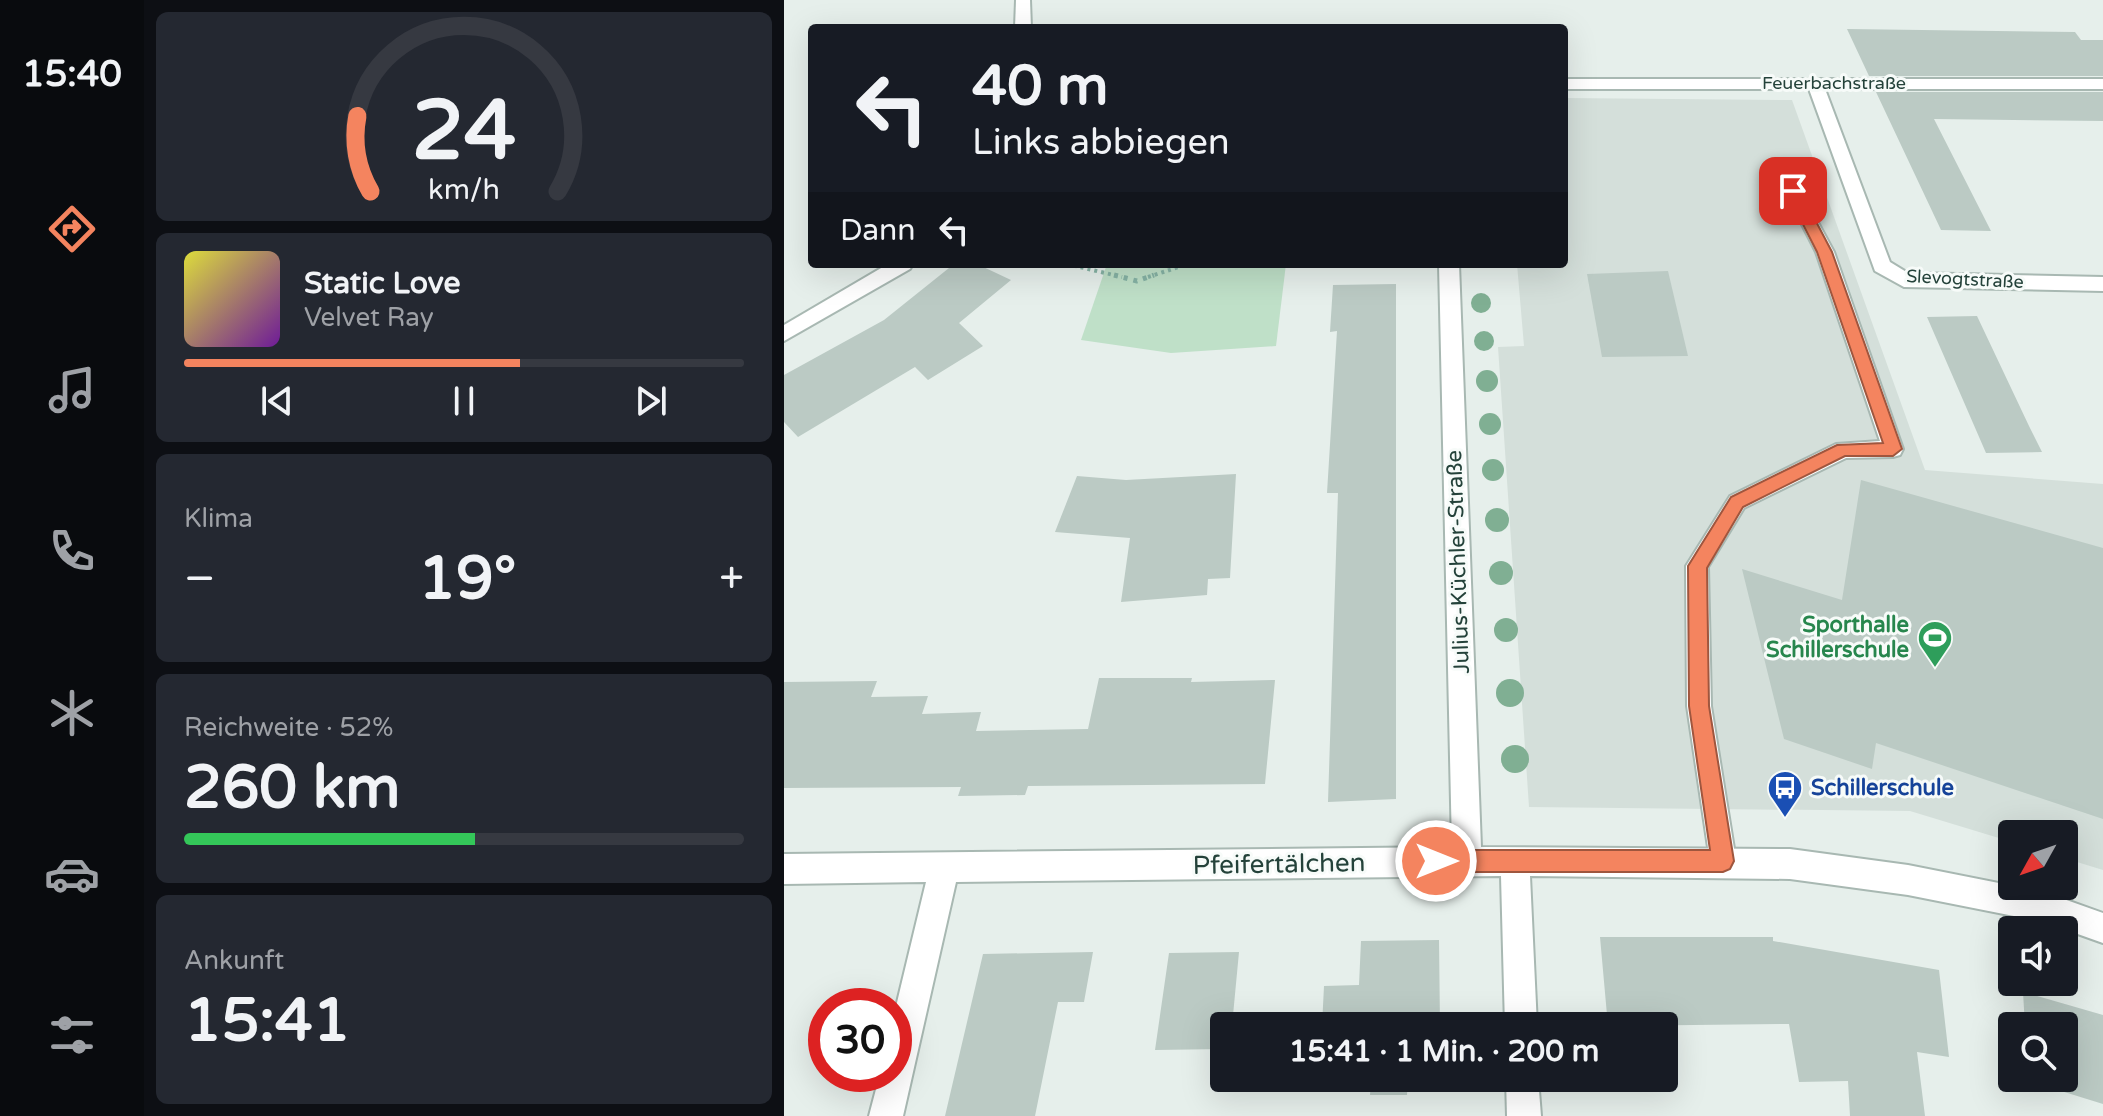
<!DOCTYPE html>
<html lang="de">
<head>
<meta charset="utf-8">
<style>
	:root { --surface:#171b24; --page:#242831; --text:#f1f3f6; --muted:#9ea1a6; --line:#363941; --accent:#f4845f }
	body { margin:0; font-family:"Varela Round",sans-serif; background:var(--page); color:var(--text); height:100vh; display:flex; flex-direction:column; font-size:30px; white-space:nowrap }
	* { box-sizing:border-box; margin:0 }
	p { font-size:26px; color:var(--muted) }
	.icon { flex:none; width:44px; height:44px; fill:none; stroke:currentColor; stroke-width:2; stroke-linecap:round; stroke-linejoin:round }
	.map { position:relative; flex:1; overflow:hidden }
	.panel { display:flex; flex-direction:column; gap:12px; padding:12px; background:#0d0f14; width:640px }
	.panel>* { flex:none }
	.guide { position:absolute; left:24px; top:24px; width:760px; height:244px; border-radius:8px; box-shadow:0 8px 32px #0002; background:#171b24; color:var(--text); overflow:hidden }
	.needle { width:52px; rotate:230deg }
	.buttons { position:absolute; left:1214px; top:820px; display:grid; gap:16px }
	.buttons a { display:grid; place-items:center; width:80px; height:80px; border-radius:8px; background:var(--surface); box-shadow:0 8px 32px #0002; font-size:40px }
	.speed { position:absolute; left:24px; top:988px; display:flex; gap:16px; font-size:40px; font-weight:700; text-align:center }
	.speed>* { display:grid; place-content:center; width:104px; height:104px; border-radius:50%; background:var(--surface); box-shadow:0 8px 32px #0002; line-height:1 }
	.speed .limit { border:12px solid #d22; background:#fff; color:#111 }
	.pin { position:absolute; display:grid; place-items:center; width:68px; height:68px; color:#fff; margin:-34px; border-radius:16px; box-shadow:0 4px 12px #0006 }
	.me { position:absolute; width:88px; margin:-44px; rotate:90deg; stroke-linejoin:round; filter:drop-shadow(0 0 6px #0008) }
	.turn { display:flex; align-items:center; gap:28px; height:168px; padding:0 32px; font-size:36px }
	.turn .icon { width:104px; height:104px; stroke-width:2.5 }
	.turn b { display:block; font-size:56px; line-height:68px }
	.then { display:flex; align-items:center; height:76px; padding:0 32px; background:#0003; gap:16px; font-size:30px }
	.big { font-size:60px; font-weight:700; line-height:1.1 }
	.panel .tile { flex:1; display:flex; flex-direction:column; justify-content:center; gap:12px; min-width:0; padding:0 28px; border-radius:12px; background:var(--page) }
	.panel .dial { align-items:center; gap:0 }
	.dial svg { height:208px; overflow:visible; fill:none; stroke:var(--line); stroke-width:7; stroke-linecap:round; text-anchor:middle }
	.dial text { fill:var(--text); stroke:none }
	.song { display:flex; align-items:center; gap:24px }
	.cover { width:96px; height:96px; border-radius:12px; background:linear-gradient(135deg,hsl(60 70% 55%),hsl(280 70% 35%)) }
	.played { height:8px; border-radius:4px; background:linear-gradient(90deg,var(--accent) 60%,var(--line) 60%) }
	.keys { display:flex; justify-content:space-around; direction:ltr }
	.heat { display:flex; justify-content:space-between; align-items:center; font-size:44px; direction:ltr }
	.charge { height:12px; border-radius:6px; background:linear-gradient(90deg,#34c759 52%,var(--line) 0) }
	.trip { position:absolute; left:426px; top:1012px; width:468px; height:80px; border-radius:8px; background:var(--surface); box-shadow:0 8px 32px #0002; font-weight:700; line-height:80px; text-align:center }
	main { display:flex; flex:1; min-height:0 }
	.tabs { display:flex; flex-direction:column; width:144px; justify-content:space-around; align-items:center; background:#090b0e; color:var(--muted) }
	.tabs .icon { width:56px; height:56px }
	.tabs .current { color:var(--accent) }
	.tabs b { font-size:36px; color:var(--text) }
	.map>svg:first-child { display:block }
	.built { fill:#d4dfda }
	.green { fill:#bfe0c8 }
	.building { fill:#bbcac4 }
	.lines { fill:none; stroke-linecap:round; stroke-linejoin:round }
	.service-casing { stroke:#a8b8b2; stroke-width:4 }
	.minor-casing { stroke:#a8b8b2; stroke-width:4 }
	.path-far1 { stroke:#86b3a5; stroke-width:4; stroke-dasharray:3 4; stroke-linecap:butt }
	.path { stroke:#86b3a5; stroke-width:5; stroke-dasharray:4 6; stroke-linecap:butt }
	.service { fill:#fff; fill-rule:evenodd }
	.minor { fill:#fff; fill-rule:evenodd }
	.tree { fill:#80af93 }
	.route { fill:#f4845f; stroke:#9f563e; stroke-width:2 }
	.labels { text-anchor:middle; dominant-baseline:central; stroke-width:6; stroke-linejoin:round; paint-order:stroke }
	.far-street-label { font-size:18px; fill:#24423a; stroke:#f7fbf9 }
	.street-label { font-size:22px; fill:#24423a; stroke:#f7fbf9 }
	.leisure-label { font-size:22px; font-weight:bold; fill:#27864d; stroke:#f7fbf9; text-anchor:end }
	.transit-label { font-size:22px; font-weight:bold; fill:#164399; stroke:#f7fbf9; text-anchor:start }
	.near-street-label { font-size:26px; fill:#24423a; stroke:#f7fbf9 }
</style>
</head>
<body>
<main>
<nav class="tabs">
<b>15:40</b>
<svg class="icon current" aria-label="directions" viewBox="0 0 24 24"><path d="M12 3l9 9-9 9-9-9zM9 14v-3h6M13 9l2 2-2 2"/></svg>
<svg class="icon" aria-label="music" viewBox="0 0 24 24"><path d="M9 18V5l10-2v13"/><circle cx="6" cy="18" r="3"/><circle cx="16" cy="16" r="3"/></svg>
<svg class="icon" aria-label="phone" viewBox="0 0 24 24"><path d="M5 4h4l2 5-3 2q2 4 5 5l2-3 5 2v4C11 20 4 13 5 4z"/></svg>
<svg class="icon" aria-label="climate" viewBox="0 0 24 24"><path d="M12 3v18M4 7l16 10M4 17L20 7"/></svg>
<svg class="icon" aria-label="car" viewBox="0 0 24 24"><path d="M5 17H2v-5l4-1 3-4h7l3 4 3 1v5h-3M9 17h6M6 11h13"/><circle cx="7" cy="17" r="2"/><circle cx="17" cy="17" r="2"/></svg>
<svg class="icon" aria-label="filters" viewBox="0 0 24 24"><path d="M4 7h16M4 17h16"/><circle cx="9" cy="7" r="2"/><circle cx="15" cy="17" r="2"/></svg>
</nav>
<section class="panel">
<div class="tile dial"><svg viewBox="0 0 100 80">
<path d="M14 69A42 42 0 1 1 86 69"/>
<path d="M14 69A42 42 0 0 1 9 40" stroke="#f4845f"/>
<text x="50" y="56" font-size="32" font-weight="700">24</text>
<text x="50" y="72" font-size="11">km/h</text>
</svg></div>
<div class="tile">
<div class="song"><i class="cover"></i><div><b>Static Love</b><p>Velvet Ray</p></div></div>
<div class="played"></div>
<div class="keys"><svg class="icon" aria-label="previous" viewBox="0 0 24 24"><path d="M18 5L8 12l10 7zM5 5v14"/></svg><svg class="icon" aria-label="pause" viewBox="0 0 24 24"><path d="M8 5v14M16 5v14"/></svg><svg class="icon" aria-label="next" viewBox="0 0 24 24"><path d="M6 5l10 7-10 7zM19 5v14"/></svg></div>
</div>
<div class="tile"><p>Klima</p>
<div class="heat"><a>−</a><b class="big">19°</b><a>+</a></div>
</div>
<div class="tile"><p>Reichweite · 52%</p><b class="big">260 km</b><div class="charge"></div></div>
<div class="tile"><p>Ankunft</p><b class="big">15:41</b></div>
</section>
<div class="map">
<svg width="1319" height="1116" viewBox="0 0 1319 1116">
	<rect width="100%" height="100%" fill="#e6efeb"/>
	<path class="built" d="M780,98l228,2 133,370 178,14v386l-39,-12v-24h-52v8l-102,-31 -381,-4 -31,-460 26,-1 -7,-82h47z"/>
	<path class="green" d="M323,264h179l-10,82 -105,7 -90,-13z"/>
	<g class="building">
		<path d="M1063,29l228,3 6,8h22v36h-234z"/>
		<path d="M1092,92h227v29l-169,-2 57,112 -50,-1z"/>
		<path d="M170,264h23l34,16 -52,43 24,23 -55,34 -13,-13 -117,70 -14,-15v-47l100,-55z"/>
		<path d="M884,271l20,85 -86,1 -15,-83z"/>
		<path d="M612,284v515l-68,3 10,-309h-11l10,-162 -7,1 3,-47z"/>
		<path d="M1193,316l52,110 13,26 -56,1 -59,-136z"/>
		<path d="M452,474l-6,104 -22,1 -1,16 -86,7 9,-64 -75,-6 22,-56 49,4z"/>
		<path d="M1077,480l242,68v271l-227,-76 -4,26 -88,-30 -42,-170 100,31z"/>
		<path d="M315,678h93l-1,4 84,-2 -10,104 -237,2 -3,9 -67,1 3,-9 -177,1v-106l93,-1 -6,16 57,-1 -6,18 59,-2 -5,19 112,-2z"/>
		<path d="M816,937h173v4l166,29 10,87 -32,-5 8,64h-75l-2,-35 -49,1 -10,-58 -181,2z"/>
		<path d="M655,940l1,86h-118l2,-40 35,-1 2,-44z"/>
		<path d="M309,952l-9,50h-26l-23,114h-90l38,-162z"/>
		<path d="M455,952l-7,74h-8v23l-69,1 14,-97z"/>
		<path d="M1239,992l80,23v89l-74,-23v-3h35v-52h-39z"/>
		<path d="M587,1078h37l-1,17h-37z"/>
	</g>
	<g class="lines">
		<defs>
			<path id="service" d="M1009,186l8,5 33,61 69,197 -3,6 -7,2 -47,1 -102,50 -36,59 3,139 25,155 -4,9 -9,4 -9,-4 -4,-9 -23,-155 -1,-140 44,-70 106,-52 44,-3 -64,-189 -31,-61z"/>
			<g id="minor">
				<path d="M232,0h14l1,28h-16z"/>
				<path d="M780,79h539v10h-278l65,173 18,11 195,4v14l-199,-4 -29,-16 -66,-182h-245z"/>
				<path d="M104,264h25l-3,5 -126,72v-16z"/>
				<path d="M655,264h20l22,583 309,2 118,16 136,27 59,21v30l-59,-21 -136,-27 -118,-16 -260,-3 7,150h-32l-4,-150 -545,6 -53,234h-34l11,-42h14v-59l32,-133 -142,2v-30l668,-7z"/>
				<path d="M722,1078h32l3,38h-34z"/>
			</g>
		</defs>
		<use href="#service" class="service-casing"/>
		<use href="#minor" class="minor-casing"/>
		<g class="path-far1">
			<path d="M283,264l55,13"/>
			<path d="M364,277l40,-13"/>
		</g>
		<path class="path" d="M330,275l23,6 17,-6"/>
		<use href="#service" class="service"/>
		<use href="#minor" class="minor"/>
	</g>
	<g class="tree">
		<circle cx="697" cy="303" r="10"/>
		<circle cx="700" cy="341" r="10"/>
		<circle cx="703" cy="381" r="11"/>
		<circle cx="706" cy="424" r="11"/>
		<circle cx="709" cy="470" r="11"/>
		<circle cx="713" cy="520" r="12"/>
		<circle cx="717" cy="573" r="12"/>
		<circle cx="722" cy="630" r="12"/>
		<circle cx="726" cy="693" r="14"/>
		<circle cx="731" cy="759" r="14"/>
	</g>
	<path class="route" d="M1009,187l7,4 32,61 70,197 -9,7h-48l-102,51 -36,61 2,138 25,155 -4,8 -7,3h-287l-7,-3 -4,-8 4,-7 7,-4h274l-21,-144 -1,-140 43,-69 106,-52 46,-2 -66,-191 -31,-61z"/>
	<defs>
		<symbol id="stadium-pin" viewBox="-11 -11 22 30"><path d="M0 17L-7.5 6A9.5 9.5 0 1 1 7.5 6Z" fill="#2e9e5b" stroke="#f7fbf9"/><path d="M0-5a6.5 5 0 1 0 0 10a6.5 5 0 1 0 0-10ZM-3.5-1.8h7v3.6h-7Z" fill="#fff"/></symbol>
		<symbol id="bus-pin" viewBox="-11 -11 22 30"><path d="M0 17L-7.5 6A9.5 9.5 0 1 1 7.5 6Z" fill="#1a4fb4" stroke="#f7fbf9"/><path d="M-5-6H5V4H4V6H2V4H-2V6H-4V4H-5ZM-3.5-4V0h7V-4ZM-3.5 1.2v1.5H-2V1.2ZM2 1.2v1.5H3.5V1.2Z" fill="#fff"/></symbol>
	</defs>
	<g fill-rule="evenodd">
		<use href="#stadium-pin" x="1131" y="618" width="40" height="54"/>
		<use href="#bus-pin" x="981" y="768" width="40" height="54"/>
	</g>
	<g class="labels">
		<g class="far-street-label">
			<text x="1050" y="83">Feuerbachstraße</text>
			<text transform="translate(1181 279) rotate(3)">Slevogtstraße</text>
		</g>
		<g class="street-label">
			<text transform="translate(674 562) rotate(-92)">Julius-Küchler-Straße</text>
		</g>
		<g class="leisure-label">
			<text x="1125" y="625">Sporthalle<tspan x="1125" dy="25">Schillerschule</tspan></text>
		</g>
		<g class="transit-label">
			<text x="1027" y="788">Schillerschule</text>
		</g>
		<g class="near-street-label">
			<text transform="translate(495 864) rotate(-1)">Pfeifertälchen</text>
		</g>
	</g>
</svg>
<div class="buttons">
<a><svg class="needle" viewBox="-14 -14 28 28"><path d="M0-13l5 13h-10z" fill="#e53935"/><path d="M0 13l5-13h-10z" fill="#9ea1a6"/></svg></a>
<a><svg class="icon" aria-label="sound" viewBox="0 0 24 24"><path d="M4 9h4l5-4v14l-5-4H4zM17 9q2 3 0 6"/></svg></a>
<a><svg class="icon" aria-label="search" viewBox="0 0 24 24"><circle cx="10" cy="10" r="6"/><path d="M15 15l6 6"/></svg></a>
</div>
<div class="speed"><div class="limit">30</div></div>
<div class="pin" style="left:1009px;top:191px;background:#d93025"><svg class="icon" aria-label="arrive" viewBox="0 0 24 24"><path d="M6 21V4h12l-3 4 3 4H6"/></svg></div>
<svg class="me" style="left:652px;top:861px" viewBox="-20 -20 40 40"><circle r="17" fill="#f4845f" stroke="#fff" stroke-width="3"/><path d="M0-11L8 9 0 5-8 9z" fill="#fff"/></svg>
<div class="trip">15:41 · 1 Min. · 200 m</div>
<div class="guide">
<div class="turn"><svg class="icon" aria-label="left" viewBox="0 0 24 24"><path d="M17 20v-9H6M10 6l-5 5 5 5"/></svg><div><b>40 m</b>Links abbiegen</div></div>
<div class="then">Dann<svg class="icon" aria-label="left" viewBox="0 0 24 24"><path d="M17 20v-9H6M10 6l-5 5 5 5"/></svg></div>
</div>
</div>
</main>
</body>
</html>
